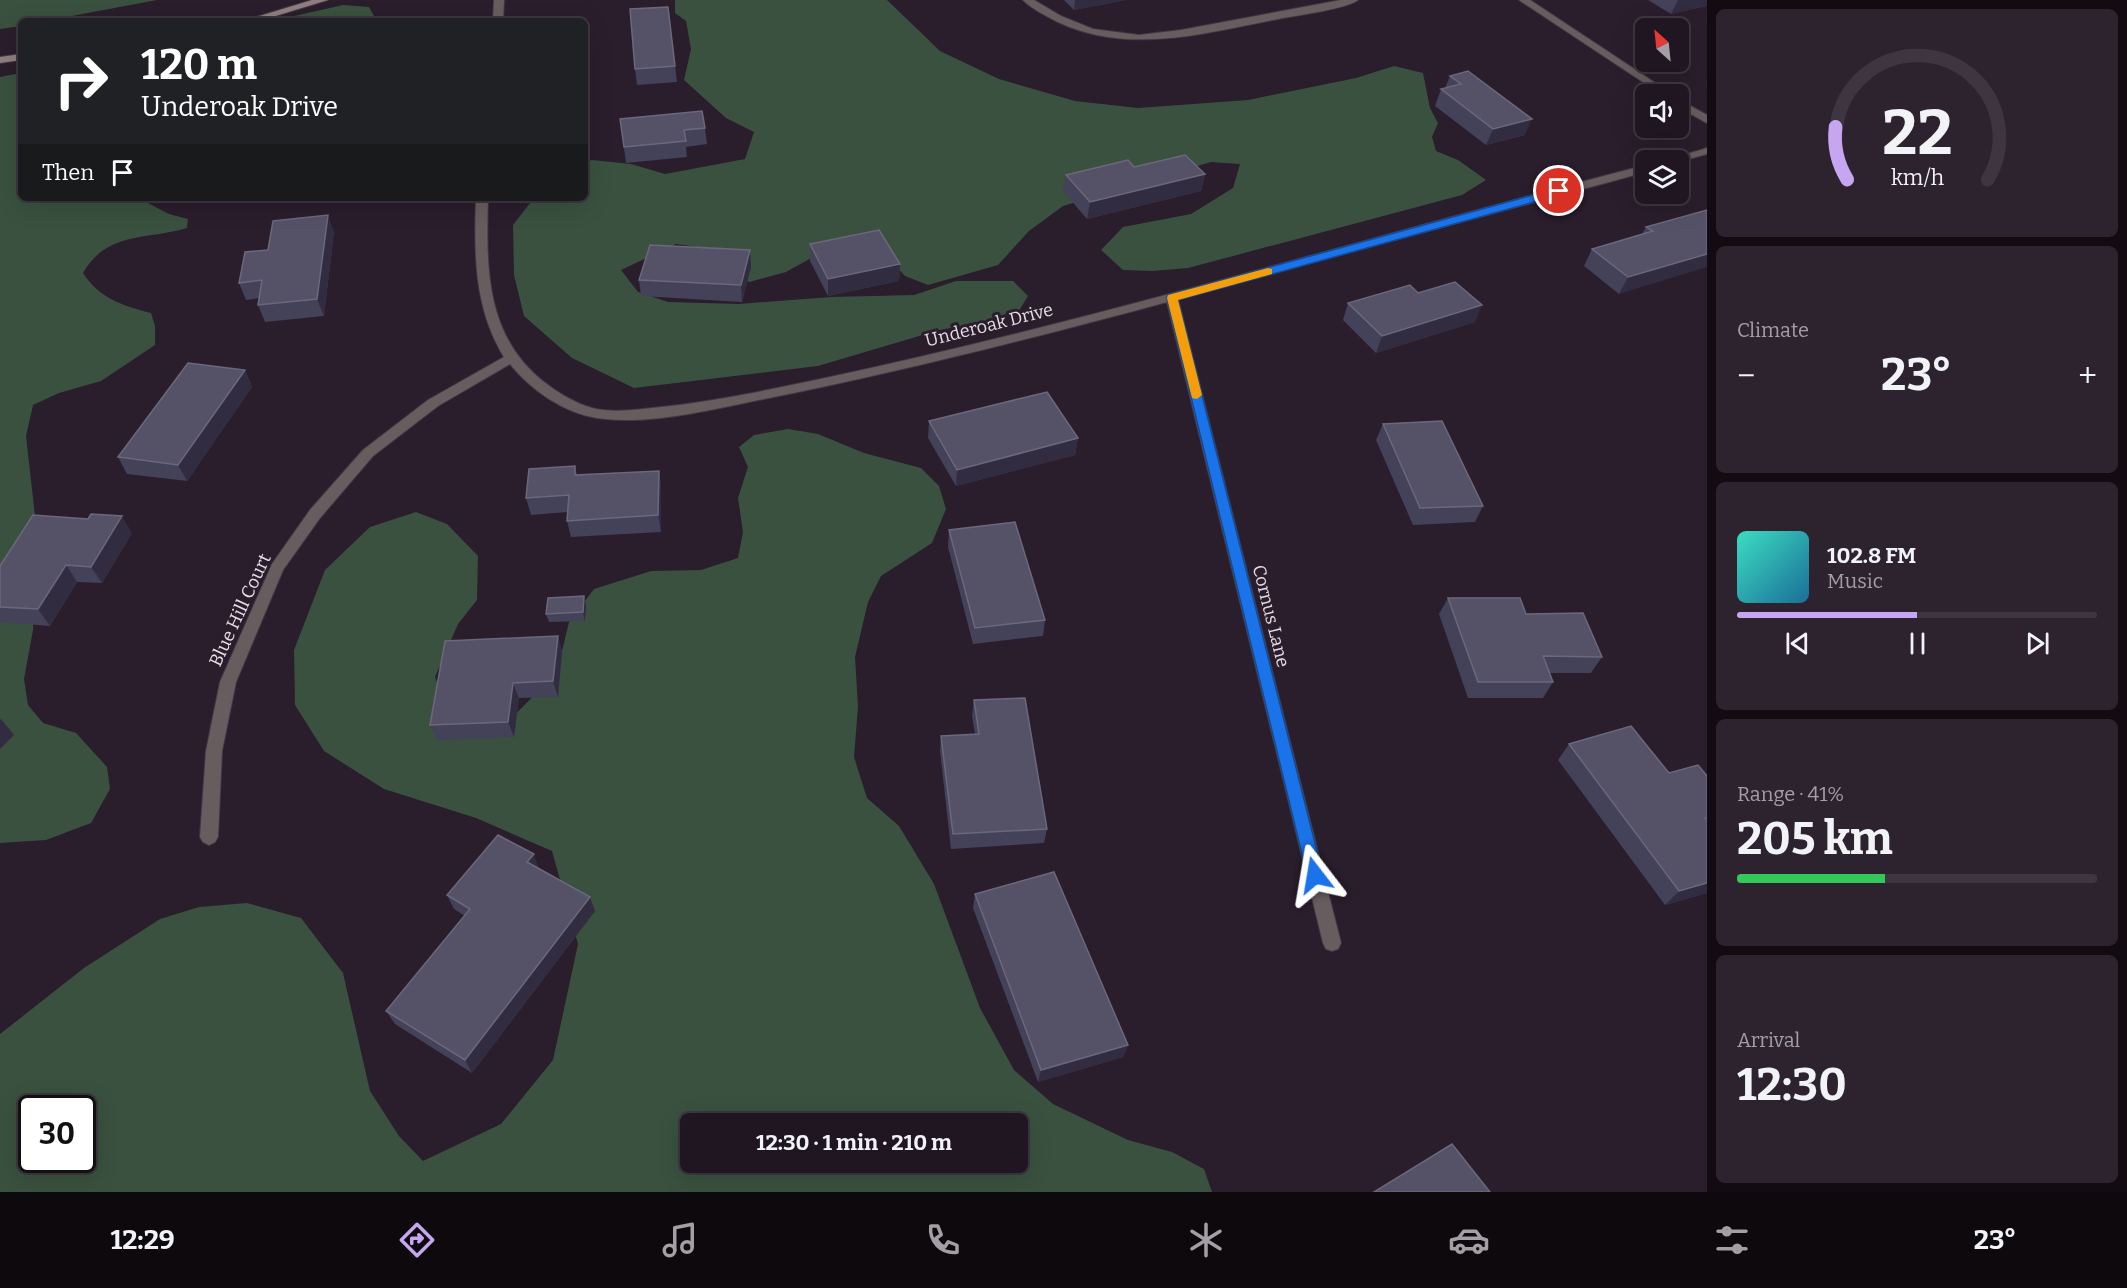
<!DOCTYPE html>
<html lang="en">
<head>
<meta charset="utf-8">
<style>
	:root { --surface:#201621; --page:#2d232e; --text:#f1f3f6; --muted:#a29fa5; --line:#3d353f; --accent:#c6a6f0 }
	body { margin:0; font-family:Bitter,serif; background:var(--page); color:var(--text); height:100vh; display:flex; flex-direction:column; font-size:22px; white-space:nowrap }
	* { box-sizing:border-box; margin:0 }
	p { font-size:20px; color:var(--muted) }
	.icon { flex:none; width:33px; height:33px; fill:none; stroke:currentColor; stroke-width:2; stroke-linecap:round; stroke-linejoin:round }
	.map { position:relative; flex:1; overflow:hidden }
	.side { display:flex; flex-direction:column; gap:9px; padding:9px; background:#120c12; width:420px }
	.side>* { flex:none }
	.guide { position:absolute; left:18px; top:18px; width:570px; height:183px; border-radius:9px; box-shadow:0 6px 24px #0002,0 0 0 2px var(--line); background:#202124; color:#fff; overflow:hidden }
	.needle { width:39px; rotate:333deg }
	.buttons { position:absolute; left:1635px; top:18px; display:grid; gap:12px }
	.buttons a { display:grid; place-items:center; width:54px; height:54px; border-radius:9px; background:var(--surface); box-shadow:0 6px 24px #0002,0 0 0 2px var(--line); font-size:30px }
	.speed { position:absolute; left:18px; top:1095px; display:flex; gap:12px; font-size:30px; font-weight:700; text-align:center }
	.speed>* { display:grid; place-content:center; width:78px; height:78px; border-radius:50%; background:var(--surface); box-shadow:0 6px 24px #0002,0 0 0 2px var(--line); line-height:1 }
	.speed .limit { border:3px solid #111; border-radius:9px; background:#fff; color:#111 }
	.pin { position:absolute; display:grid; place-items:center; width:51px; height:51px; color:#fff; margin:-26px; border:3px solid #fff; border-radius:50%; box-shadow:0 2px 6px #0007 }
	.me { position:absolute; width:66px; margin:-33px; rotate:346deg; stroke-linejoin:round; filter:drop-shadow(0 0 4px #0008) }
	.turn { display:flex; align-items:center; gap:21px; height:126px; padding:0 24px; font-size:27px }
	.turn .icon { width:78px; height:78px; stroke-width:2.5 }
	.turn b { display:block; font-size:42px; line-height:51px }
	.then { display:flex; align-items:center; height:57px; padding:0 24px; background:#0003; gap:12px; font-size:22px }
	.big { font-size:45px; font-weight:700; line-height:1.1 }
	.side .tile { flex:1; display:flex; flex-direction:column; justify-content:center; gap:9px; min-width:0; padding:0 21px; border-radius:9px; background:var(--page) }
	.side .dial { align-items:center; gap:0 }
	.dial svg { height:156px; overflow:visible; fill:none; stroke:var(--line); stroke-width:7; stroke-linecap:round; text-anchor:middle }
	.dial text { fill:var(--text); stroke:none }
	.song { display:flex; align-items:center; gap:18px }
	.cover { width:72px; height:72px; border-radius:9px; background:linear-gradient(135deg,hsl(170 70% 55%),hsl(200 70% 35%)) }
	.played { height:6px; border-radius:3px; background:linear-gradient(90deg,var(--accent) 50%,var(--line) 50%) }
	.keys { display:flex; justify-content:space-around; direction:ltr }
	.heat { display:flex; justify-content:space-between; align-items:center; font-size:33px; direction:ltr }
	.charge { height:9px; border-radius:4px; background:linear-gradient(90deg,#34c759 41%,var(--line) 0) }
	.trip { position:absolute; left:680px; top:1113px; width:348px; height:60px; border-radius:9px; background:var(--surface); box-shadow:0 6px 24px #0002,0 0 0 2px var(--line); font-weight:700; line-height:60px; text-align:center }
	.menu { display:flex; height:96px; justify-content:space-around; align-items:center; background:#0d090d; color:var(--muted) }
	.menu .icon { width:42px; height:42px }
	.menu .on { color:var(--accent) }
	.menu b { font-size:27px; color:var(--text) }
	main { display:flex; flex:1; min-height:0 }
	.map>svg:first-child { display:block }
	.forest { fill:#3a513f; fill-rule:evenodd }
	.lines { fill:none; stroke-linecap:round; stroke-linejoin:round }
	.service-casing { stroke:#443846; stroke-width:2 }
	.minor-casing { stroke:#443846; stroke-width:2 }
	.secondary-casing { stroke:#443846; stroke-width:2 }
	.service { fill:#685d5e; fill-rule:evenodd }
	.minor { fill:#685d5e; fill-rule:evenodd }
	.secondary { fill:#907e7f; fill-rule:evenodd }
	.wall { fill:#434259 }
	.shaded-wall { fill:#322c40 }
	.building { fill:#555268; stroke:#6b687c; stroke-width:1.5 }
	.route { fill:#1a73e8; stroke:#114b97; stroke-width:1.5 }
	.slow { fill:#f59e0b }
	.labels { text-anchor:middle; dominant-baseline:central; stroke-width:6; stroke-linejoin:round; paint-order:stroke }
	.street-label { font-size:18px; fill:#e5dce6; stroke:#2a1d2c }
</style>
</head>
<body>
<main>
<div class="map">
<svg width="1707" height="1192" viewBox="0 0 1707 1192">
	<rect width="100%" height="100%" fill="#2a1d2c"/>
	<g class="forest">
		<path d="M0,0h157l-112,21h-24v5l-21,3z"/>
		<path d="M675,0h212l53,51 59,28 76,22 63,7 110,-8 108,-22 38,-12 29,7 7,35 8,15 -6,14 4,14 22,9 28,20 -24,15 -274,73 -36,3 -29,-1 -22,-20 22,-23 68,-13 42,-26 7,-24 -29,-2 -148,44 -34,25 -31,34 -70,20 -23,-9 -21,-23 -71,4 -27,15 -37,10 -45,-34 -28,-4 -55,26 17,22 30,10 71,2 92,-7 83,-2 42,-14h57l15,15 -11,18 -81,17 -118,35 -184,22 -62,-30 -48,-42 -10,-41 -1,-50 21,-27h51v-36l7,-2 39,4 34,10 80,-15 9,-27 -28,-14 -42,-38 7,-31 -5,-28 -11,-8z"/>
		<path d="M343,5l26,2 5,9 -2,5h-100z"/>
		<path d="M21,73v125h117l31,16 19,5 -1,9c-40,12 -80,3 -104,45 16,25 40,33 68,40l4,13v19l-54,36 -42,12 -26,12 -7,31 13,115 -6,79 -9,49 4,26 15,18 33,10 31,34 3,22 -19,34 -45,17 -46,3v-766z"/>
		<path d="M788,429l30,5 46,19 57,15 18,18 7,23 -14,34 -51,33 -13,26 -13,55 3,50 -4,50 13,41 32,28 35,58 46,124 34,62 39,34 75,36 44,12 32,17 8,23h-1212v-158l84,-66 76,-49 39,-12 48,-4 54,15 42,55 27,118 29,45 24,25 78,-37 52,-64 25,-116 -26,-93 -76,-33 -92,-29 -60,-38 -29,-46 -1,-55 31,-80 45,-43 46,-15 31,12 31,32 -1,44 -19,24 -23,53 15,39 42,22 65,-66 12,-50 25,-33 57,-18 50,-1 37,-12 5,-26 -5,-34 10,-31 -9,-20 15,-12zM32,1108h50v52h-50zM690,1124h327v38h-327z"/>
	</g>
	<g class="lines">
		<defs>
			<path id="service" d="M1023,0h11l27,16 32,13 46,6 42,-5 160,-30h17c-12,9 -58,15 -75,18 -74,14 -154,38 -225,4 -12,-6 -26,-13 -35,-22z"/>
			<g id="minor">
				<path d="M494,0h10l-1,21h-10z"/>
				<path d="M1519,0h11l142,94h-11z"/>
				<path d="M1678,99l29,16v8l-29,-16z"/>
				<path d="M1707,148v6l-29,8 -11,-2z"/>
				<path d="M1646,165v7l-468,127 163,644 -3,6 -6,2 -6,-2 -3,-6 -156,-641c-133,36 -267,70 -403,97 -51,10 -115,27 -167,19 -33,-5 -66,-28 -87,-54l-72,42 -65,50 -53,62 -37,52 -47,112 -14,69 -4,86 -3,5 -6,3 -6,-3 -3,-5 6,-86 14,-69 52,-118 38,-54 53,-60 65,-50 76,-43c-30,-49 -30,-104 -28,-159h12c-2,69 -3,138 56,184 14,11 31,21 48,26 18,5 41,2 60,0 53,-5 107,-16 159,-27 282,-59 556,-144 835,-216z"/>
			</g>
			<g id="secondary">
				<path d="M312,0h16l-69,21h-16z"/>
				<path d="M21,54v6l-21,3v-6z"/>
			</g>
		</defs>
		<use href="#service" class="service-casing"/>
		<use href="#minor" class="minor-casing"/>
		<use href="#secondary" class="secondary-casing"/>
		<use href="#service" class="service"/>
		<use href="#minor" class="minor"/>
		<use href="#secondary" class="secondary"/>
	</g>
	<g class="wall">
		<path d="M1064,0h62l-52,10z"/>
		<path d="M1648,0h59l-1,6 -35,8z"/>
		<path d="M668,7l9,75 -40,3 -2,-16z"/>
		<path d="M1450,76l75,59 -39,10 -51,-39 6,-17 4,-1z"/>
		<path d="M620,119l85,9 2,16 -21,3 1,10 -61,6z"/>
		<path d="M1134,167l71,7 -4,17 -114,28 -24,-28 3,-16z"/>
		<path d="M1707,210l-88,84 -35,-28 8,-17 50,-15 4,-7z"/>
		<path d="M334,232l-10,84 -59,6 -7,-17 1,-7 -13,2 -7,-17 29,-33z"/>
		<path d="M810,244l90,20 -1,17 -71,15 -18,-35z"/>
		<path d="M751,267l-9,35 -101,-6 -2,-16z"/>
		<path d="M1418,293l57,29 -99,31 -33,-33 5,-17z"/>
		<path d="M245,370l7,17 -65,94 -60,-7 -9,-17z"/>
		<path d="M929,421l149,17 -3,17 -119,31 -28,-48z"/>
		<path d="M1383,424l100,82 -8,16 -62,3 -37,-85z"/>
		<path d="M575,466l2,9 82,-4 2,16v45l-90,5 -4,-16 1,-9 -37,3 -5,-17z"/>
		<path d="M949,530l96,90 -2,16 -70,8 -25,-97z"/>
		<path d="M132,533l-30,50 -25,-1 -27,44 -50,-4v-56z"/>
		<path d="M584,596l2,9 -1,16 -36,1 -3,-8z"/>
		<path d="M1448,598l78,16 76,43 -11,16h-42l4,9 -10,16h-75l-29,-84z"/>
		<path d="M558,636l4,16 -4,45 -39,1 -5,39 -77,3 -7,-15z"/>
		<path d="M974,700l73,129 -3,14 -93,6 -11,-98 1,-15 34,-2 -3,-18z"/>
		<path d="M1569,744l100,29 38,3v117l-42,12 -107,-145z"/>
		<path d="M539,868l56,43 -123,162 -77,-49 -9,-13 79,-95 -11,-7 -7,-14z"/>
		<path d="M975,894l153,151 -5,12 -85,25 -65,-174z"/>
	</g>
	<g class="shaded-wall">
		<path d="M1075,0h51l-52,10z"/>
		<path d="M1678,0h29v4l-1,2 -35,8z"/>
		<path d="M1532,119l-7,16 -39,10 7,-16z"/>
		<path d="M1205,174l-4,17 -114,28 3,-17z"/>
		<path d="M328,215l6,17 -10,84 -7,-17z"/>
		<path d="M750,250l1,17 -9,35 -1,-17z"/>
		<path d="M1707,254v13l-88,27 9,-17z"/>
		<path d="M900,264l-1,17 -71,15v-17z"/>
		<path d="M1482,305l-7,17 -99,31 6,-17z"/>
		<path d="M245,370l7,17 -65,94 -9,-16z"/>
		<path d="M1078,438l-3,17 -119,31 1,-16z"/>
		<path d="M659,471l2,16v45l-3,-17z"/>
		<path d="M122,516l10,17 -30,50 -11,-16z"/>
		<path d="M66,565l11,17 -27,44 -12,-17z"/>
		<path d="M584,596l2,9 -1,16 -2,-9z"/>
		<path d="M558,636l4,16 -4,45 -5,-16z"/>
		<path d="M513,683l6,15 -5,39 -6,-15z"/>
		<path d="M1,719l13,16 -14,14v-29z"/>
		<path d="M534,854l5,15 -12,-7z"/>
		<path d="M1707,883v10l-42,12 14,-14z"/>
		<path d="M590,897l5,14 -123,162 -7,-13z"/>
		<path d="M1128,1045l-5,12 -85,25 3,-12z"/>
	</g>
	<g class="building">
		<path d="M668,7l7,59 -40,3 -5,-60z"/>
		<path d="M1468,71l64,48 -39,10 -52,-40 20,-5 -11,-8z"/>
		<path d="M702,111l3,17 -21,2 2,11 -62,6 -4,-28z"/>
		<path d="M1185,155l20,19 -115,28 -24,-27 62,-15 6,7z"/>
		<path d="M1707,210v44l-79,23 -36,-28 61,-18 -7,-4z"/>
		<path d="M328,215l-11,84 -59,6 4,-25 -23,3 6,-31 23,-2 5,-29z"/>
		<path d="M879,230l21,34 -72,15 -18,-35z"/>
		<path d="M650,245l100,5 -9,35 -102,-5z"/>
		<path d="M1455,282l27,23 -100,31 -34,-33 62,-18 8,8z"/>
		<path d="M188,363l57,7 -67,95 -60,-8z"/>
		<path d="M1047,392l31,46 -121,32 -28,-49z"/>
		<path d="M1442,421l41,85 -63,2 -37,-84z"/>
		<path d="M575,466v9l84,-4 -1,44 -91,6 2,-26 -43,3 3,-29z"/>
		<path d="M91,514l31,2 -31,51 -25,-2 -28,44 -38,-2v-41l33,-51 55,4z"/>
		<path d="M1015,522l30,98 -70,8 -26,-98z"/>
		<path d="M584,596l-1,16 -37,2 2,-16z"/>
		<path d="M1448,598h72l6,16 57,-1 19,44 -59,-1 10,26h-75z"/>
		<path d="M558,636l-5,45 -40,2 -5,39 -78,3 15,-84z"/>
		<path d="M1025,698l22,131 -94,5 -12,-98 38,-2 -5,-34z"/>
		<path d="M1631,726l38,47 29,-8 9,11v42h-2l2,3v62l-28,8 -110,-147z"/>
		<path d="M498,835l36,19 -7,8 63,35 -125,163 -79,-49 84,-102 -23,-14z"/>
		<path d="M1054,872l74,173 -87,25 -66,-176z"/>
		<path d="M1452,1144l38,48h-116z"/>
	</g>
	<path class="route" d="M1559,188l4,1v5l-385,106 145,575 -2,5 -6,2 -6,-2 -2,-5 -140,-577 1,-3z"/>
	<path class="slow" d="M1268,268l4,1v5l-94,26 24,95 -5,4 -5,-1 -25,-100 1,-3z"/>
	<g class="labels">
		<g class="street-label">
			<text transform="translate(989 325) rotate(-14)">Underoak Drive</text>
			<text transform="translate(240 610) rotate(-65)">Blue Hill Court</text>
			<text transform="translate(1271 616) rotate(76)">Cornus Lane</text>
		</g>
	</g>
</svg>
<div class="buttons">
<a><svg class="needle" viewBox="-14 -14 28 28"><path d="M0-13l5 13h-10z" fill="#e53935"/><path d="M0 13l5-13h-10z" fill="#a29fa5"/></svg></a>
<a><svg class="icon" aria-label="sound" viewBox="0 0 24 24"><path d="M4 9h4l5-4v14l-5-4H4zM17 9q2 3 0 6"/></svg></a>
<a><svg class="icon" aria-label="layers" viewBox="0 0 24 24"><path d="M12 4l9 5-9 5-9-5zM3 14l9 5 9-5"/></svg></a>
</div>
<div class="speed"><div class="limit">30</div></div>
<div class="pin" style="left:1559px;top:191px;background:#d93025"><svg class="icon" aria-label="arrive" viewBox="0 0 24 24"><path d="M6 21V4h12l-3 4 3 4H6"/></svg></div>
<svg class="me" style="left:1315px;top:875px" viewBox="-20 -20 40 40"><path d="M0-17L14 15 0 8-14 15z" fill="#1a73e8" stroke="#fff" stroke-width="4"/></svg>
<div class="trip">12:30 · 1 min · 210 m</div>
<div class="guide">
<div class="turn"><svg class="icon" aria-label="right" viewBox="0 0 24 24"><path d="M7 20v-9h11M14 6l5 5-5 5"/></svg><div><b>120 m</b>Underoak Drive</div></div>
<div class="then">Then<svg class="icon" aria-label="arrive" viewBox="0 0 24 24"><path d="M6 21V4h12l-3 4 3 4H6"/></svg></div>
</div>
</div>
<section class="side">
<div class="tile dial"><svg viewBox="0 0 100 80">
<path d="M14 69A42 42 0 1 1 86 69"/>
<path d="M14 69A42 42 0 0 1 8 42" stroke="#c6a6f0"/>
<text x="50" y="56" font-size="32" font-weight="700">22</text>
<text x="50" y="72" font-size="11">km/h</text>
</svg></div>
<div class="tile"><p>Climate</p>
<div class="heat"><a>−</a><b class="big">23°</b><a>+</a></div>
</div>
<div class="tile">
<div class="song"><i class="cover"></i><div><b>102.8 FM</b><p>Music</p></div></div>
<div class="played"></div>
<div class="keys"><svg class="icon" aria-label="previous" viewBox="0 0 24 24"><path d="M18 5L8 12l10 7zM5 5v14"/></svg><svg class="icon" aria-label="pause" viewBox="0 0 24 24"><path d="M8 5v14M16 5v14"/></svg><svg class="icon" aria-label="next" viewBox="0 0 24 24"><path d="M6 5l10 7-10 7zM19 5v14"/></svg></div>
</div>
<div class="tile"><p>Range · 41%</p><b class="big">205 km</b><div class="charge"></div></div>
<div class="tile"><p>Arrival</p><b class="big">12:30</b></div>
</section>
</main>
<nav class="menu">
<b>12:29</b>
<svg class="icon on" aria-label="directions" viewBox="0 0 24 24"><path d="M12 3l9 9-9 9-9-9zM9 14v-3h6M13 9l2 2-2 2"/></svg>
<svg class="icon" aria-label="music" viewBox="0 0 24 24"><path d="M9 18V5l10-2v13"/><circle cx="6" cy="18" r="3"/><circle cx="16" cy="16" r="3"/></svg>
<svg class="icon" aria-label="phone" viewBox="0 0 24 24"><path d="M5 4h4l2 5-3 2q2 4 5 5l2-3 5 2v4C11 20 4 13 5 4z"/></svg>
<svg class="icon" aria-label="climate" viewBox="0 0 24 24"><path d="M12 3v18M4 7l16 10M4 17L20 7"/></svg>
<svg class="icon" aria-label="car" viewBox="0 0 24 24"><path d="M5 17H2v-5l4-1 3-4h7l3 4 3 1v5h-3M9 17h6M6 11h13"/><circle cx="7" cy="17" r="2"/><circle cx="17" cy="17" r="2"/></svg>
<svg class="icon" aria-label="filters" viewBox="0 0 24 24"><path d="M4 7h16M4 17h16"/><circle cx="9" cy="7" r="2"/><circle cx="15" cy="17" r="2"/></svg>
<b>23°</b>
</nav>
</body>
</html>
